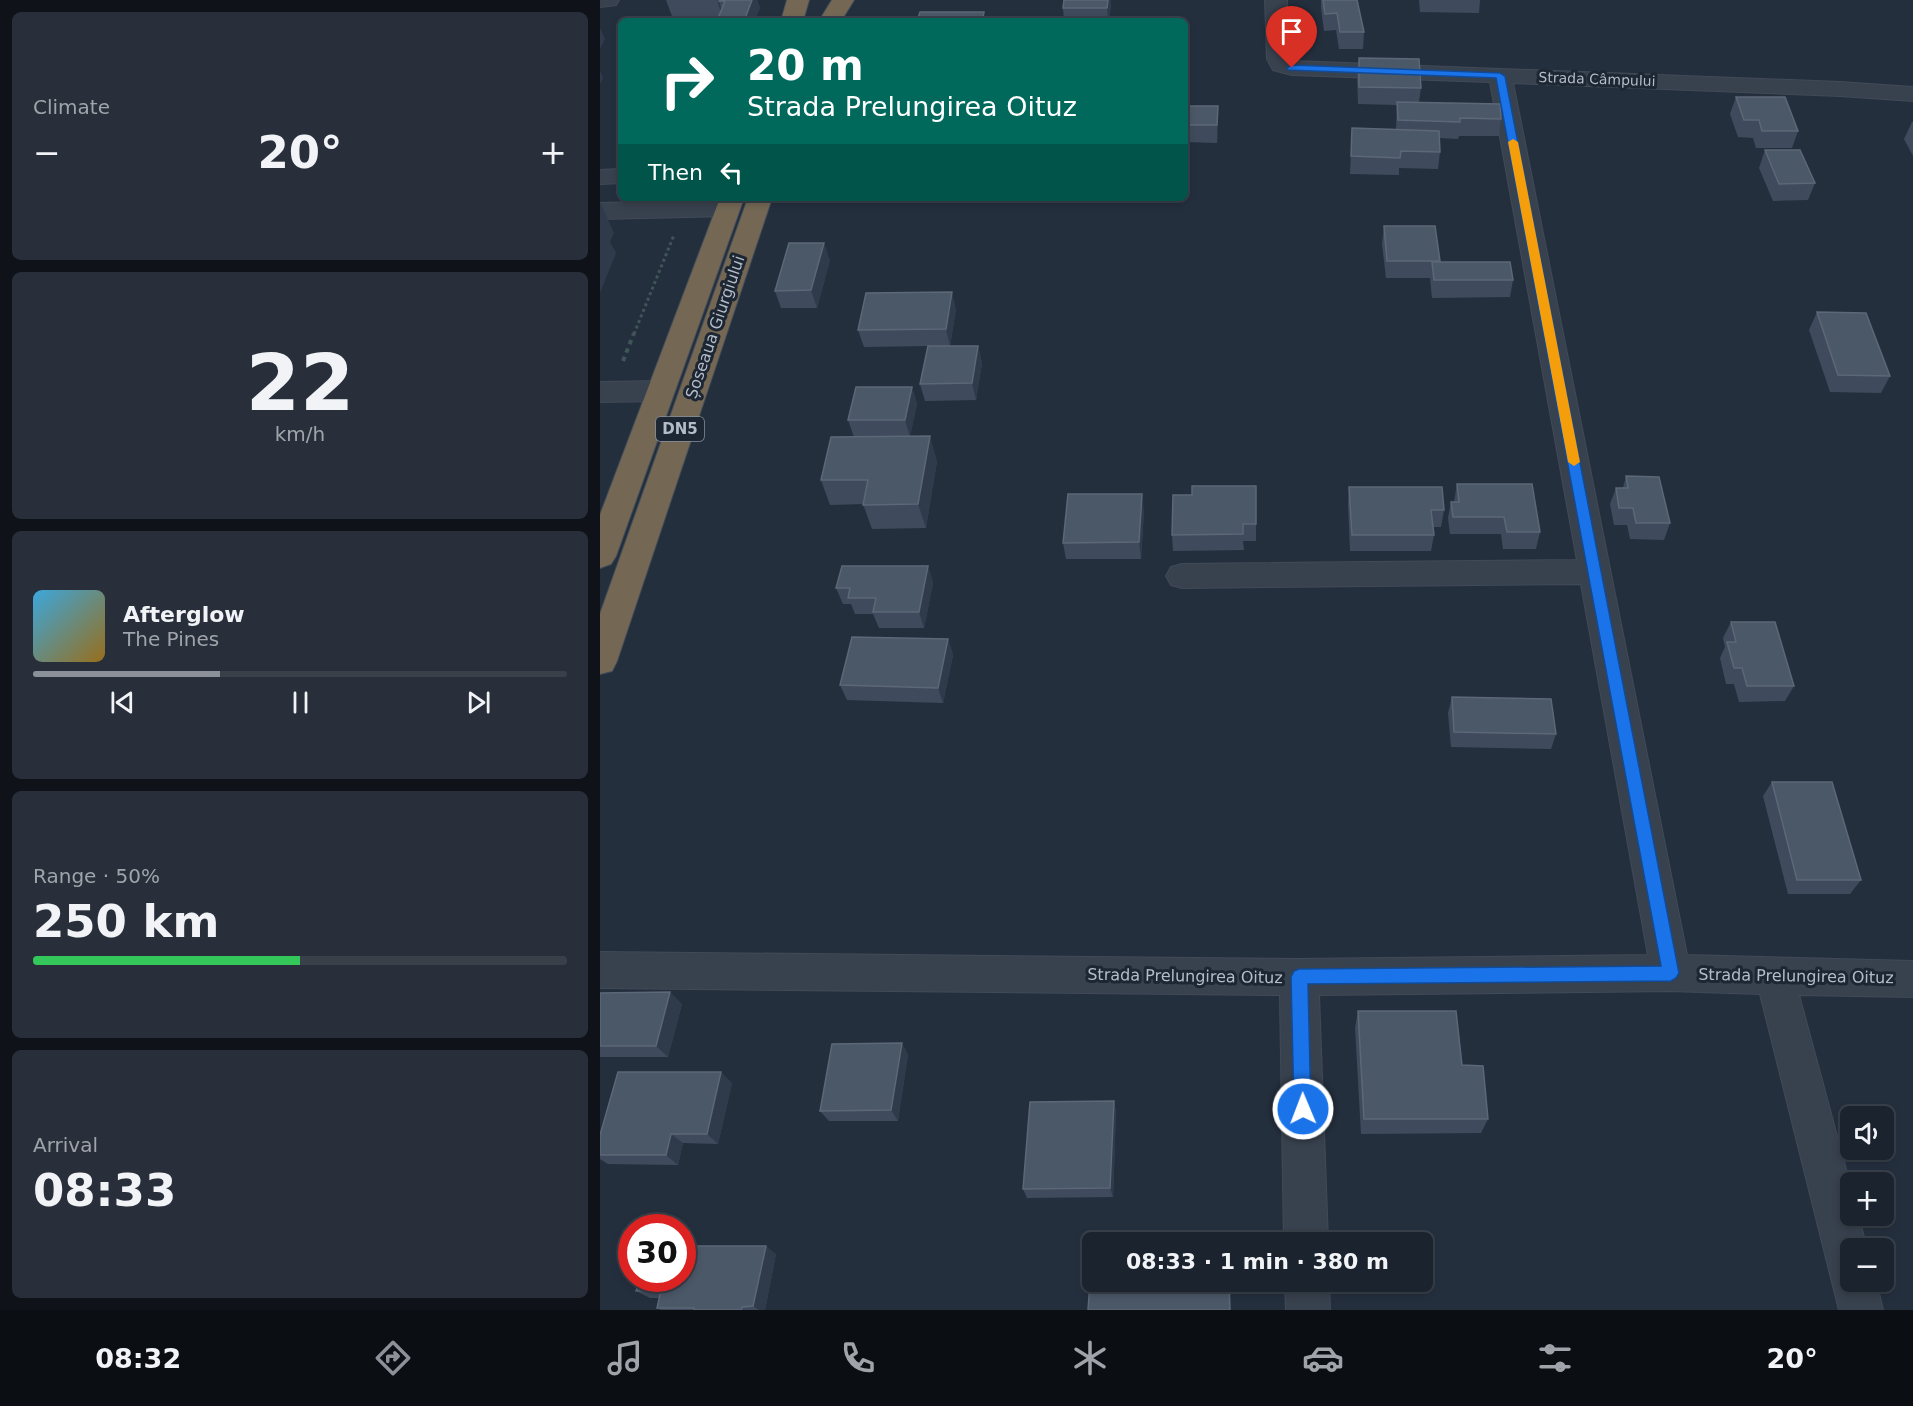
<!DOCTYPE html>
<html lang="en">
<head>
<meta charset="utf-8">
<style>
	:root { --surface:#1b232e; --page:#282f3a; --text:#f1f3f6; --muted:#a0a4aa; --line:#39404a; --accent:#8c9099 }
	body { margin:0; font-family:"DejaVu Sans",sans-serif; background:var(--page); color:var(--text); height:100vh; display:flex; flex-direction:column; font-size:22px; white-space:nowrap }
	* { box-sizing:border-box; margin:0 }
	p { font-size:20px; color:var(--muted) }
	.icon { flex:none; width:33px; height:33px; fill:none; stroke:currentColor; stroke-width:2; stroke-linecap:round; stroke-linejoin:round }
	.map { position:relative; flex:1; overflow:hidden }
	.drawer { display:flex; flex-direction:column; gap:12px; padding:12px; background:#0f1319; width:600px }
	.drawer>* { flex:none }
	.top-card { position:absolute; left:18px; top:18px; width:570px; height:183px; border-radius:9px; box-shadow:0 3px 9px #0003,0 0 0 2px var(--line); background:#00695c; color:#fff; overflow:hidden }
	.tools { position:absolute; left:1240px; top:1106px; display:grid; gap:12px }
	.tools a { display:grid; place-items:center; width:54px; height:54px; border-radius:9px; background:var(--surface); box-shadow:0 3px 9px #0003,0 0 0 2px var(--line); font-size:30px }
	.speed { position:absolute; left:18px; top:1214px; display:flex; gap:12px; font-size:30px; font-weight:700; text-align:center }
	.speed>* { display:grid; place-content:center; width:78px; height:78px; border-radius:50%; background:var(--surface); box-shadow:0 3px 9px #0003,0 0 0 2px var(--line); line-height:1 }
	.speed .limit { border:9px solid #d22; background:#fff; color:#111 }
	.pin { position:absolute; display:grid; place-items:center; width:51px; height:51px; color:#fff; margin:-62px -26px; border-radius:50% 50% 50% 0; rotate:-45deg; box-shadow:0 0 6px #0007 }
	.pin .icon { rotate:45deg }
	.me { position:absolute; width:66px; margin:-33px; rotate:359deg; stroke-linejoin:round; filter:drop-shadow(0 0 4px #0008) }
	.turn { display:flex; align-items:center; gap:21px; height:126px; padding:0 30px; font-size:27px }
	.turn .icon { width:78px; height:78px; stroke-width:2.5 }
	.turn b { display:block; font-size:42px; line-height:51px }
	.then { display:flex; align-items:center; height:57px; padding:0 30px; background:#0003; gap:12px; font-size:22px }
	.big { font-size:45px; font-weight:800; line-height:1.1 }
	.drawer .widget { flex:1; display:flex; flex-direction:column; justify-content:center; gap:9px; min-width:0; padding:0 21px; border-radius:9px; background:var(--page) }
	.drawer .dial { align-items:center; gap:0 }
	.dial b { font-size:78px; line-height:1 }
	.song { display:flex; align-items:center; gap:18px }
	.cover { width:72px; height:72px; border-radius:9px; background:linear-gradient(135deg,hsl(200 70% 55%),hsl(40 70% 35%)) }
	.played { height:6px; border-radius:3px; background:linear-gradient(90deg,var(--accent) 35%,var(--line) 35%) }
	.keys { display:flex; justify-content:space-around; direction:ltr }
	.heat { display:flex; justify-content:space-between; align-items:center; font-size:33px; direction:ltr }
	.charge { height:9px; border-radius:4px; background:linear-gradient(90deg,#34c759 50%,var(--line) 0) }
	.trip { position:absolute; left:482px; top:1232px; width:351px; height:60px; border-radius:9px; background:var(--surface); box-shadow:0 3px 9px #0003,0 0 0 2px var(--line); font-weight:800; line-height:60px; text-align:center }
	.tabs { display:flex; height:96px; justify-content:space-around; align-items:center; background:#0b0e12; color:var(--muted) }
	.tabs .icon { width:42px; height:42px }
	.tabs .selected { color:var(--accent) }
	.tabs b { font-size:27px; color:var(--text) }
	main { display:flex; flex:1; min-height:0 }
	.map>svg:first-child { display:block }
	.lines { fill:none; stroke-linecap:round; stroke-linejoin:round }
	.minor-casing { stroke:#414a57; stroke-width:2 }
	.highway-casing { stroke:#434c59; stroke-width:2 }
	.path-far1 { stroke:#3f5557; stroke-width:3; stroke-dasharray:3 3; stroke-linecap:butt }
	.path { stroke:#3f5557; stroke-width:4; stroke-dasharray:4.5 4.5; stroke-linecap:butt }
	.minor { fill:#38414e; fill-rule:evenodd }
	.highway { fill:#746855; fill-rule:evenodd }
	.wall { fill:#3f4b5c }
	.shaded-wall { fill:#2f3b4b }
	.building { fill:#4b5868; stroke:#5c6777; stroke-width:1.5 }
	.route { fill:#1a73e8; stroke:#114b97; stroke-width:1.5 }
	.slow { fill:#f59e0b }
	.labels { text-anchor:middle; dominant-baseline:central; stroke-width:6; stroke-linejoin:round; paint-order:stroke }
	.far-street-label { font-size:14px; fill:#b4bcc9; stroke:#1d2633 }
	.shield { fill:#1d2633; stroke:#878f9c; stroke-width:1.5 }
	.shield-label { font-size:15px; font-weight:bold; fill:#b4bcc9 }
	.street-label { font-size:16px; fill:#b4bcc9; stroke:#1d2633 }
</style>
</head>
<body>
<main>
<section class="drawer">
<div class="widget"><p>Climate</p>
<div class="heat"><a>−</a><b class="big">20°</b><a>+</a></div>
</div>
<div class="widget dial"><b>22</b><p>km/h</p></div>
<div class="widget">
<div class="song"><i class="cover"></i><div><b>Afterglow</b><p>The Pines</p></div></div>
<div class="played"></div>
<div class="keys"><svg class="icon" aria-label="previous" viewBox="0 0 24 24"><path d="M18 5L8 12l10 7zM5 5v14"/></svg><svg class="icon" aria-label="pause" viewBox="0 0 24 24"><path d="M8 5v14M16 5v14"/></svg><svg class="icon" aria-label="next" viewBox="0 0 24 24"><path d="M6 5l10 7-10 7zM19 5v14"/></svg></div>
</div>
<div class="widget"><p>Range · 50%</p><b class="big">250 km</b><div class="charge"></div></div>
<div class="widget"><p>Arrival</p><b class="big">08:33</b></div>
</section>
<div class="map">
<svg width="1313" height="1310" viewBox="0 0 1313 1310">
	<rect width="100%" height="100%" fill="#242f3e"/>
	<g class="lines">
		<defs>
			<g id="minor">
				<path d="M0,0h19l-3,5 -16,2z"/>
				<path d="M665,0h22l2,59 4,2 547,21 73,5v14l-73,-5 -327,-13 174,872 226,6v36l-114,-2 52,193v27h7l9,33h-16v33h25l7,29h-44l-79,-316 -89,-3 -352,4 9,247h-44l-4,-247 -680,-7v-36l699,7 349,-4 -67,-371 -399,4 -11,-3 -5,-9 5,-9 11,-3 395,-4 -87,-478 -198,-7 -19,-5 -6,-11z"/>
				<path d="M21,169v14l-21,1v-14z"/>
				<path d="M128,200l9,3 3,5 -3,5 -9,3 -128,3v-16z"/>
				<path d="M61,381l10,3 4,7 -4,7 -10,3 -61,1v-20z"/>
				<path d="M685,1281h44l1,29h-44z"/>
			</g>
			<g id="highway">
				<path d="M187,0h22l-6,21h-22z"/>
				<path d="M232,0h22l-13,21h-22z"/>
				<path d="M120,198h24l-128,358 -5,8 -11,4v-53z"/>
				<path d="M148,198h24l-155,463 -5,10 -12,3v-60z"/>
			</g>
		</defs>
		<use href="#minor" class="minor-casing"/>
		<use href="#highway" class="highway-casing"/>
		<path class="path-far1" d="M34,334l40,-99"/>
		<path class="path" d="M23,361l11,-28"/>
		<use href="#minor" class="minor"/>
		<use href="#highway" class="highway"/>
	</g>
	<g class="wall">
		<path d="M66,0h91l3,8 -41,8h-47z"/>
		<path d="M721,0h36l7,32 -1,17h-24l-3,-19 -12,1 -3,-23z"/>
		<path d="M819,0h61l-1,13 -59,-1z"/>
		<path d="M511,4l-2,17h-45l-1,-13z"/>
		<path d="M759,58l62,30 -2,14 82,17 -2,17h-40l-1,3 -18,-1v14l-2,17 -39,-1v7l-49,-1 2,-46 44,1 1,-24 -39,-1 -1,-29z"/>
		<path d="M1136,97l62,34 -6,17h-36l-3,-10 -15,-1 -8,-23z"/>
		<path d="M585,106h33v17l-1,20 -32,-1z"/>
		<path d="M1312,122h1v34l-9,-17z"/>
		<path d="M1165,150l50,33 -7,17 -35,1 -14,-33z"/>
		<path d="M784,226l56,35v1l73,18 -3,17 -78,1 -2,-20h-44l-4,-34z"/>
		<path d="M230,260l-13,48h-36l-6,-17z"/>
		<path d="M356,309l-6,37h28l4,17 -6,37 -51,1 -5,-17 8,-38 -64,1 -6,-17z"/>
		<path d="M1217,312l73,64 -9,17 -51,-1 -21,-62z"/>
		<path d="M312,387l5,17 -7,32 27,25 -11,67 -54,1 -9,-25 -33,1 -9,-25 63,-43h-30l-6,-17z"/>
		<path d="M1026,476l44,47 -6,17 -34,-1 -3,-14h-13l-4,-21 6,-16h7z"/>
		<path d="M857,484l83,48 -4,17h-33l-2,-15h-51l-2,-16 3,-16h3z"/>
		<path d="M656,486v55h-13l1,9 -71,1 -1,-16 20,-40z"/>
		<path d="M749,487l95,23 -3,17h-8l1,8 -3,16h-81l-2,-47z"/>
		<path d="M544,510l-3,49h-75l-3,-16z"/>
		<path d="M328,566l5,17 -9,45h-45l-6,-14h-18l-4,-10h-8l-7,-16z"/>
		<path d="M1131,622l63,64 -9,15 -46,1 -5,-18h-8l-6,-26 5,-11 -2,-9z"/>
		<path d="M348,639l5,16 -10,48 -96,-3 -7,-15z"/>
		<path d="M852,697l104,37 -5,15 -100,-2 -3,-34z"/>
		<path d="M1172,782l89,98 -11,14h-62l-25,-98z"/>
		<path d="M0,993l82,11 -14,53h-68z"/>
		<path d="M758,1011l104,54 26,54 -7,14 -120,1 -6,-106z"/>
		<path d="M308,1054l-10,67h-69l-9,-10z"/>
		<path d="M132,1083l-14,61 -35,-1 -5,22 -70,-1 -8,-5v-24z"/>
		<path d="M514,1101l2,11 -3,85 -86,1 -4,-9z"/>
		<path d="M176,1254l-11,56h-104l-4,-2 3,-10h-10l-14,-7z"/>
	</g>
	<g class="shaded-wall">
		<path d="M117,0h12l-10,1 4,13 -1,2z"/>
		<path d="M152,0h5l3,8 -5,13h-11z"/>
		<path d="M508,0h3v4l-2,17h-1l-1,-13z"/>
		<path d="M384,12l2,9h-4z"/>
		<path d="M0,28l5,11 -5,10z"/>
		<path d="M0,71l3,7 -3,6z"/>
		<path d="M618,106v17l-1,20v-18z"/>
		<path d="M0,202l14,31 -4,9 6,11 -16,40z"/>
		<path d="M224,243l6,17 -13,48 -6,-18z"/>
		<path d="M352,292l4,17 -6,37 -4,-17z"/>
		<path d="M378,346l4,17 -6,37 -4,-17z"/>
		<path d="M312,387l5,17 -7,33 -5,-17z"/>
		<path d="M330,436l7,25 -11,67 -8,-24z"/>
		<path d="M542,494l2,16 -3,49 -2,-17z"/>
		<path d="M328,566l5,17 -9,45 -5,-16z"/>
		<path d="M348,639l5,16 -10,48 -5,-15z"/>
		<path d="M70,992l12,12 -14,53 -12,-11z"/>
		<path d="M302,1043l6,11 -10,67 -7,-11z"/>
		<path d="M121,1072l11,11 -14,61 -11,-10z"/>
		<path d="M514,1101l2,11 -3,85 -3,-9z"/>
		<path d="M71,1134l12,9 -5,22 -12,-10z"/>
		<path d="M166,1246l10,8 -11,56h-6l-6,-4z"/>
	</g>
	<g class="building">
		<path d="M120,0h32l-8,21h-27l8,-20h-6z"/>
		<path d="M464,0h44l-1,8h-44z"/>
		<path d="M723,0h34l7,32h-24l-3,-19 -12,1z"/>
		<path d="M320,12h64l-2,9h-65z"/>
		<path d="M759,58l60,1 2,29 -62,-1z"/>
		<path d="M1136,97h49l13,34h-36l-3,-11h-15z"/>
		<path d="M797,102l103,2 1,15 -41,-1v4l-62,-2z"/>
		<path d="M585,106h33l-1,19h-32z"/>
		<path d="M752,128l87,3 1,21 -39,-1 -1,7 -49,-2z"/>
		<path d="M1165,150h35l15,33 -36,1z"/>
		<path d="M784,226h51l5,35h-53z"/>
		<path d="M189,243h35l-13,47 -36,1z"/>
		<path d="M832,262h78l3,18h-79z"/>
		<path d="M352,292l-6,37 -88,1 8,-37z"/>
		<path d="M1217,312l49,1 24,63 -52,-1z"/>
		<path d="M328,346h50l-6,37 -52,1z"/>
		<path d="M256,387h56l-7,33h-57z"/>
		<path d="M330,436l-12,68 -55,1 5,-25h-47l10,-43z"/>
		<path d="M1026,476l33,1 11,46h-34l-3,-15h-14l-3,-20h12z"/>
		<path d="M857,484h75l8,48h-33l-3,-15h-51l-2,-15h8z"/>
		<path d="M592,486h64v38h-13v10l-71,1 1,-40h19z"/>
		<path d="M749,487h93l2,23h-13l3,25h-82z"/>
		<path d="M468,494h74l-3,48 -76,1z"/>
		<path d="M242,566h86l-9,46h-46l3,-14h-28l2,-10h-14z"/>
		<path d="M1131,622h44l19,64h-47l-5,-18h-8l-7,-26h9z"/>
		<path d="M252,637l96,2 -10,49 -98,-3z"/>
		<path d="M852,697l99,2 5,35 -102,-2z"/>
		<path d="M1172,782h60l29,98h-64z"/>
		<path d="M70,992l-14,54h-56v-53z"/>
		<path d="M758,1011h98l6,54 21,1 5,53h-124z"/>
		<path d="M302,1043l-11,67 -71,1 12,-67z"/>
		<path d="M18,1072h103l-14,62h-36l-5,21h-66v-20z"/>
		<path d="M514,1101l-4,87 -87,1 7,-87z"/>
		<path d="M82,1246h84l-13,60 -11,1 -1,3h-47v-2h-37l4,-18 -25,1 4,-13h42z"/>
		<path d="M629,1281l1,29h-142l2,-27z"/>
	</g>
	<path class="route" d="M692,65l208,8 5,3 174,897 -3,5 -5,3 -363,3 3,125 -2,6 -6,3 -6,-3 -3,-6 -3,-132 3,-6 5,-2 362,-3 -165,-888 -208,-8 -1,-2z"/>
	<path class="slow" d="M913,139l5,3 62,320 -6,4 -6,-4 -60,-320z"/>
	<g class="labels">
		<g class="far-street-label">
			<text transform="translate(997 79) rotate(2)">Strada Câmpului</text>
		</g>
		<rect class="shield" x="56" y="417" width="48" height="24" rx="4.5"/>
		<g class="shield-label">
			<text x="80" y="429">DN5</text>
		</g>
		<g class="street-label">
			<text transform="translate(115 327) rotate(-71)">Șoseaua Giurgiului</text>
			<text transform="translate(585 976) rotate(1)">Strada Prelungirea Oituz</text>
			<text transform="translate(1196 976) rotate(1)">Strada Prelungirea Oituz</text>
		</g>
	</g>
</svg>
<div class="tools">
<a><svg class="icon" aria-label="sound" viewBox="0 0 24 24"><path d="M4 9h4l5-4v14l-5-4H4zM17 9q2 3 0 6"/></svg></a>
<a>+</a>
<a>−</a>
</div>
<div class="speed"><div class="limit">30</div></div>
<div class="pin" style="left:692px;top:68px;background:#d93025"><svg class="icon" aria-label="arrive" viewBox="0 0 24 24"><path d="M6 21V4h12l-3 4 3 4H6"/></svg></div>
<svg class="me" style="left:703px;top:1109px" viewBox="-20 -20 40 40"><circle r="17" fill="#1a73e8" stroke="#fff" stroke-width="3"/><path d="M0-11L8 9 0 5-8 9z" fill="#fff"/></svg>
<div class="trip">08:33 · 1 min · 380 m</div>
<div class="top-card">
<div class="turn"><svg class="icon" aria-label="right" viewBox="0 0 24 24"><path d="M7 20v-9h11M14 6l5 5-5 5"/></svg><div><b>20 m</b>Strada Prelungirea Oituz</div></div>
<div class="then">Then<svg class="icon" aria-label="left" viewBox="0 0 24 24"><path d="M17 20v-9H6M10 6l-5 5 5 5"/></svg></div>
</div>
</div>
</main>
<nav class="tabs">
<b>08:32</b>
<svg class="icon selected" aria-label="directions" viewBox="0 0 24 24"><path d="M12 3l9 9-9 9-9-9zM9 14v-3h6M13 9l2 2-2 2"/></svg>
<svg class="icon" aria-label="music" viewBox="0 0 24 24"><path d="M9 18V5l10-2v13"/><circle cx="6" cy="18" r="3"/><circle cx="16" cy="16" r="3"/></svg>
<svg class="icon" aria-label="phone" viewBox="0 0 24 24"><path d="M5 4h4l2 5-3 2q2 4 5 5l2-3 5 2v4C11 20 4 13 5 4z"/></svg>
<svg class="icon" aria-label="climate" viewBox="0 0 24 24"><path d="M12 3v18M4 7l16 10M4 17L20 7"/></svg>
<svg class="icon" aria-label="car" viewBox="0 0 24 24"><path d="M5 17H2v-5l4-1 3-4h7l3 4 3 1v5h-3M9 17h6M6 11h13"/><circle cx="7" cy="17" r="2"/><circle cx="17" cy="17" r="2"/></svg>
<svg class="icon" aria-label="filters" viewBox="0 0 24 24"><path d="M4 7h16M4 17h16"/><circle cx="9" cy="7" r="2"/><circle cx="15" cy="17" r="2"/></svg>
<b>20°</b>
</nav>
</body>
</html>
